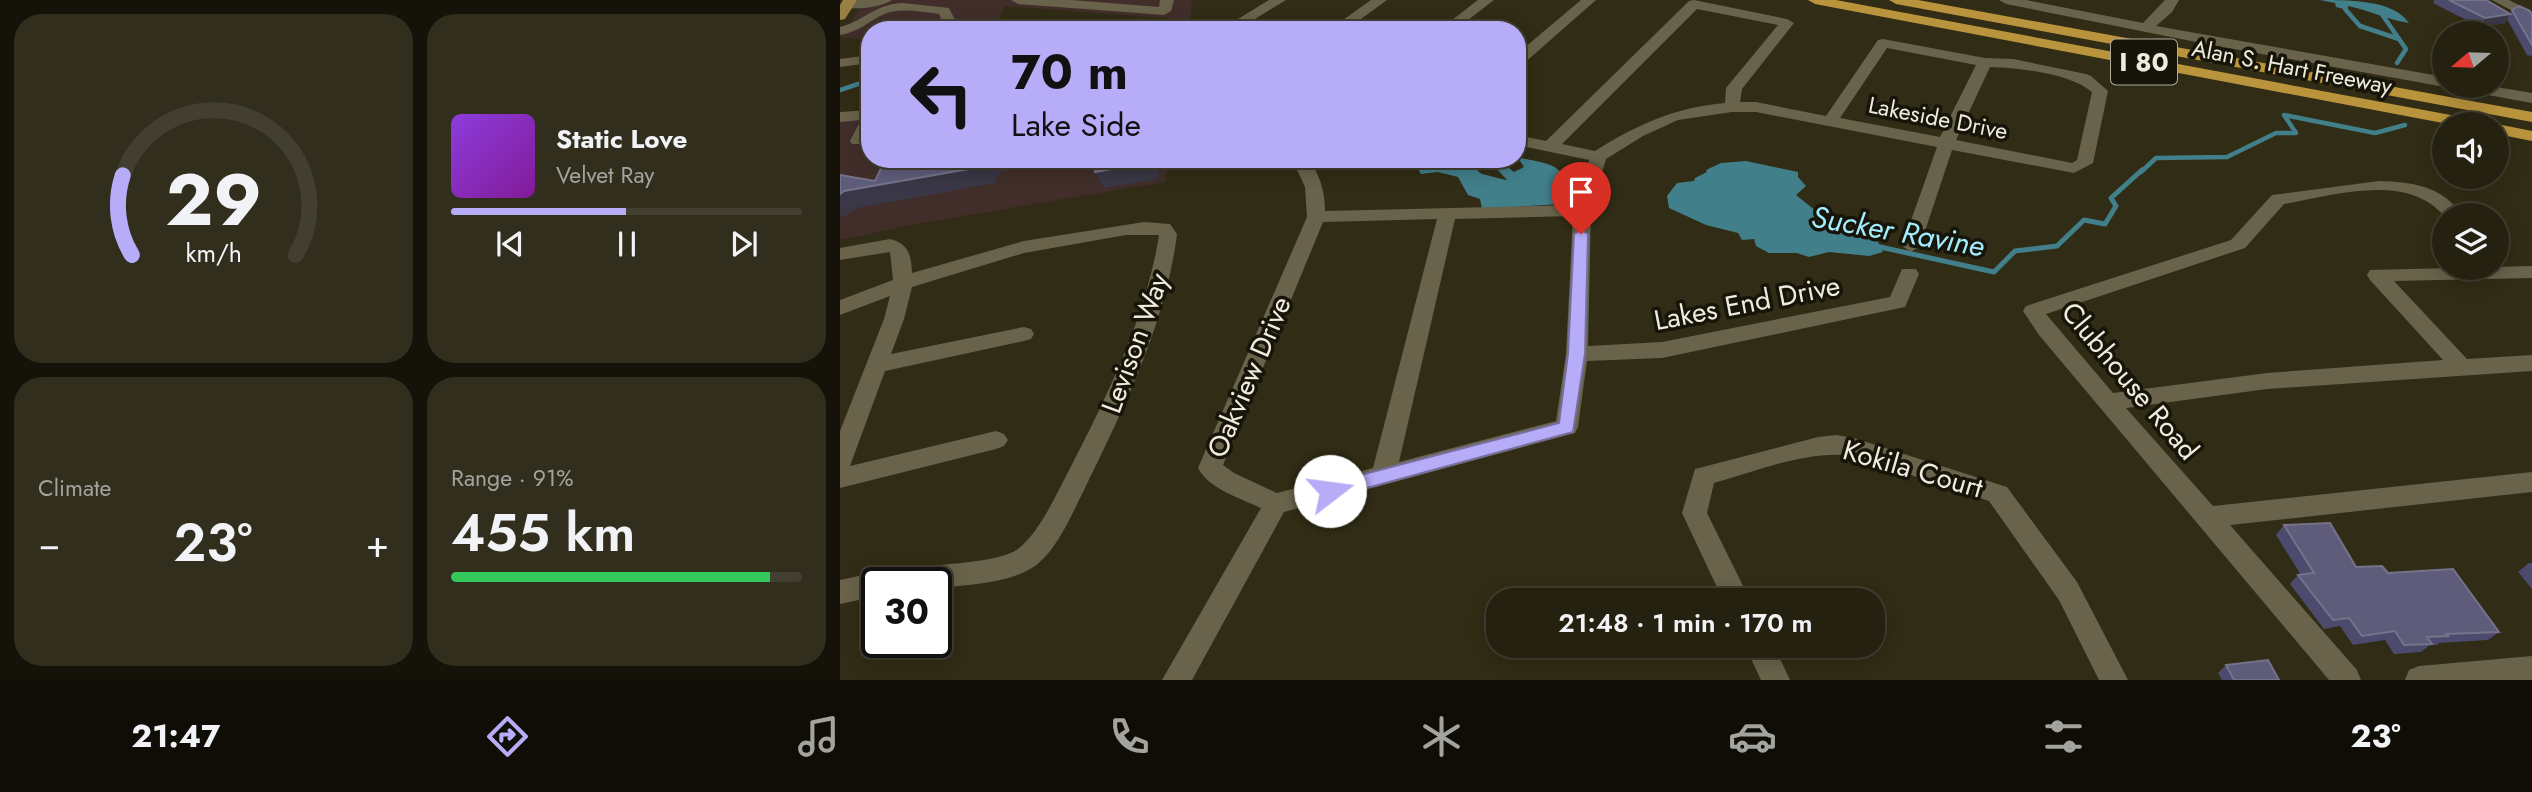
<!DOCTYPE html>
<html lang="en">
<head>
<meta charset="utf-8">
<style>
	:root { --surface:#252110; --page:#312e1e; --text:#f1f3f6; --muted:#a3a39f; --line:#423e30; --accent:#b6acf8 }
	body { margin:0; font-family:Jost,sans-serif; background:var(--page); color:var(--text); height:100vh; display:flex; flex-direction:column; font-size:26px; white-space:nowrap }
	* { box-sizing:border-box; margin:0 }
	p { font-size:23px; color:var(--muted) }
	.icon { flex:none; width:38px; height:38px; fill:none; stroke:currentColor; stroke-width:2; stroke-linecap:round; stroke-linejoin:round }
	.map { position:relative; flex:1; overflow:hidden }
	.panel { display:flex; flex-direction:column; gap:14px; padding:14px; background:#141209; width:840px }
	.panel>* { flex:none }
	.banner { position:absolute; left:21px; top:21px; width:665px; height:147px; border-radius:28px; box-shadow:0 4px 18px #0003,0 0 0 2px var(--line); background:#b6acf8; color:#111; overflow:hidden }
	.needle { width:46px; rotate:251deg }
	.buttons { position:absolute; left:1592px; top:21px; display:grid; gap:14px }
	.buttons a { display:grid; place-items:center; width:77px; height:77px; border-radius:50%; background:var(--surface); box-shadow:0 4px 18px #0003,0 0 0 2px var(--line); font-size:35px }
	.speed { position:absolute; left:21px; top:567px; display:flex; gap:14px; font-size:35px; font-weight:700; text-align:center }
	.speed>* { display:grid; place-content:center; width:91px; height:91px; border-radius:50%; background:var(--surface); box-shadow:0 4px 18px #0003,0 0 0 2px var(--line); line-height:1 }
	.speed .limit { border:4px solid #111; border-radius:10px; background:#fff; color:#111 }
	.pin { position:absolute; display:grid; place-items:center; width:60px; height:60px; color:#fff; margin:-72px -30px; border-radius:50% 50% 50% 0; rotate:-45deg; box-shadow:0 0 7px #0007 }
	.pin .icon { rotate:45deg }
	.me { position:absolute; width:77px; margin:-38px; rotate:75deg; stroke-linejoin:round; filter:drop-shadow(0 0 5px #0008) }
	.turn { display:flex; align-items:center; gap:24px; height:147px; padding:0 35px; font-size:32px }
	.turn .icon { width:91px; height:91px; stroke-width:2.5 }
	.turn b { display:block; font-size:49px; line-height:60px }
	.big { font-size:52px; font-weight:600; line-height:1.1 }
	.panel .widget { flex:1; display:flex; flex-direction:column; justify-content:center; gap:10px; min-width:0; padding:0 24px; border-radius:28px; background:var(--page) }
	.panel .dial { align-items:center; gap:0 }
	.dial svg { height:182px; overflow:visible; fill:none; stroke:var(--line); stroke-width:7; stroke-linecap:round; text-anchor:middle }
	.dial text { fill:var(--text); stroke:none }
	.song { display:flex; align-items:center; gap:21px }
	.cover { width:84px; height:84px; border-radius:10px; background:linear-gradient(135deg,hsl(270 70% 55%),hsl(290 70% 35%)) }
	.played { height:7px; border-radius:4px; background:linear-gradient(90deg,var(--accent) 50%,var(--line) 50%) }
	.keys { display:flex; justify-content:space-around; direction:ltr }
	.heat { display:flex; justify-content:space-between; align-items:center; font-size:38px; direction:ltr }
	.charge { height:10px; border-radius:5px; background:linear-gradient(90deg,#34c759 91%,var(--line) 0) }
	.panel .tiles { flex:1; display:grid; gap:14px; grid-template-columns:repeat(2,1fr) }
	.trip { position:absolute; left:646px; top:588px; width:399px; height:70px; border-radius:28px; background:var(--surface); box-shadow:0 4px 18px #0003,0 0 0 2px var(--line); font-weight:600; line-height:70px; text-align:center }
	.tab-bar { display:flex; height:112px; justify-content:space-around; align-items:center; background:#0f0d06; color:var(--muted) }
	.tab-bar .icon { width:49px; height:49px }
	.tab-bar .active { color:var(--accent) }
	.tab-bar b { font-size:32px; color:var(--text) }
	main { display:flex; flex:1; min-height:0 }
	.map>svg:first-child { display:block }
	.commercial { fill:#412e2a }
	.water { fill:#417f8b }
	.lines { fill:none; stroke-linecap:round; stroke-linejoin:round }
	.stream-far1 { stroke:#417f8b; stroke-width:4.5 }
	.stream { stroke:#417f8b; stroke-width:5 }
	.minor { fill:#69634b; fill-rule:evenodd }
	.major { fill:#998042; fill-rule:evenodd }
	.highway { fill:#b9943c; fill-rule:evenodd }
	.wall { fill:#4c4b6e }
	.shaded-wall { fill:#3a3746 }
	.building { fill:#5e5c7a; stroke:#74738a; stroke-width:2 }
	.route { fill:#b6acf8; stroke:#7670a1; stroke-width:2 }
	.labels { text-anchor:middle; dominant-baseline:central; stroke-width:7; stroke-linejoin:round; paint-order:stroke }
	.far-street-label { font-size:23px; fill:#efecde; stroke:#17140a }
	.shield { fill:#17140a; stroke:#aeab9e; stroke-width:2 }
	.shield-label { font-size:26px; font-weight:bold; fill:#efecde }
	.street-label { font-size:28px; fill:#efecde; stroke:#17140a }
	.water-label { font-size:30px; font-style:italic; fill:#a2edfd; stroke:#17140a }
</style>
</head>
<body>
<main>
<section class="panel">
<div class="tiles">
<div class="widget dial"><svg viewBox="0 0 100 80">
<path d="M14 69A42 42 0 1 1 86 69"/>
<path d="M14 69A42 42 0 0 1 10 34" stroke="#b6acf8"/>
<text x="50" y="56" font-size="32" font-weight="700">29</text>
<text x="50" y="72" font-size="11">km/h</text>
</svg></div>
<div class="widget">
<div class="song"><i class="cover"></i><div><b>Static Love</b><p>Velvet Ray</p></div></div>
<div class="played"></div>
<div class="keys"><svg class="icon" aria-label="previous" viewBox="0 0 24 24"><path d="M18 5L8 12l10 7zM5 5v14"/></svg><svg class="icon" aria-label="pause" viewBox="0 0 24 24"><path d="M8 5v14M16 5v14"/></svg><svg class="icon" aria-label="next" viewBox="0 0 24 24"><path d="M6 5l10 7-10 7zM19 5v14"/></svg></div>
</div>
<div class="widget"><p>Climate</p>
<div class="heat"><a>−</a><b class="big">23°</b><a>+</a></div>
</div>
<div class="widget"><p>Range · 91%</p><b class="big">455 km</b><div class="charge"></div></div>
</div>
</section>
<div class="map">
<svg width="1692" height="680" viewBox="0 0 1692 680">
	<rect width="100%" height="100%" fill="#312c15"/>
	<g class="commercial">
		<path d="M26,0h326l-2,20 -185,-14 -11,24h-124v10l-29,-3z"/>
		<path d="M30,109v50h299l-4,23 -246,41 -79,17v-127z"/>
	</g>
	<g class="water">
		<path d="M1480,0c30,0 74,0 89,23 -21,-3 -38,-12 -61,-17v4l-12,-3 -1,-4z"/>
		<path d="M677,157c17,5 44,4 49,25l-11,11 6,11 -79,5 -2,-10 -12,-4 -10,-18 -20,-5 -17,2 -3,-5 5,-2 -10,-8c14,0 32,-3 47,0 16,4 22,22 38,23l-1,-3 10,1 -12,-13 11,-1 8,6 10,-5 -4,-6 -44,-2z"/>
		<path d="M906,161l52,11v5l8,9 -10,9 20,16 4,7 -2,5 5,4 16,-2 5,5 29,2 10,20 -14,4 -40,-4 -20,5 -12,-4h-28l-13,-7 -2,-7 -12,1 -4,-7 -32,-8 -37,-17 -2,-12 10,-13 17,-2 1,-3 12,-6 -1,-2 15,-7z"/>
	</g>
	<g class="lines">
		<g class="stream-far1">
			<path d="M1505,9l15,17 39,13"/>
			<path d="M1539,10l27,39 -9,14"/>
			<path d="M0,90l30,-10"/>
			<path d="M1301,172l15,-14 71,-1 49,-24h20l-12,-18 91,18 30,-8"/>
		</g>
		<g class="stream">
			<path d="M636,175l27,7"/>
			<path d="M1031,245l123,27 21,-21 42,-5 27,-26 21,4 11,-18 -5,-8 31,-28"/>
		</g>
		<g class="minor">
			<path d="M15,0h37c-10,7 -42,12 -52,5z"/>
			<path d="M171,0h60l88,7 1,-7h14l-3,11 -7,4 -146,-11z"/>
			<path d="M429,0h17l-49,30h-17z"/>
			<path d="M531,0h16l-41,30h-17z"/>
			<path d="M638,0h16l-39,30h-16z"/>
			<path d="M741,0h15l-74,65 -5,1v-12z"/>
			<path d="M854,0l93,19 7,4 -52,66 -2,13h16l70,14 52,-76 5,-1 102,19 28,1 73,15 5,2 17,15 -15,72 -19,10 -122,-23 -32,96 -9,6 -9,-6 35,-99 -181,-35h-24l-54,8 -35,16 -37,23 -15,51 -3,136 74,-4 228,-45 12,-28h14l3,5 -14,33 -243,51 -75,3 -9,66 -3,6 -291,79 -92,168h-30l99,-172c-21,-10 -52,-19 -63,-40l109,-251 -2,-30 -13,-28h17c11,17 16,32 16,52l250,-6 14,-45 -72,-15v-10l29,6 143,-140zM857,9l81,16 -52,63 -1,15c-49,4 -89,22 -130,48l-33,-7zM1047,48l89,17 -36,72 -100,-19zM1150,67c29,1 80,6 102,25l-15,68 -5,3 -116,-23zM733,216l-7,138 -10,67 -157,41 56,-243zM597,219l-64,249 -96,25 -43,-20 -11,-8 100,-243z"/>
			<path d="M1159,0h27l117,23 22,-23h14l-7,12 -16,14 289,51v9h3l-3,1 -244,-44 -195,-39z"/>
			<path d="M1652,0h17l23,12v9z"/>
			<path d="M62,3l47,5 6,12 -11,10h-16l13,-11 -2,-5c-17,-2 -36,-6 -52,-1 -18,7 -25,18 -47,22v-8c24,-6 33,-22 62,-24z"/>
			<path d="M30,55v8l-30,4v-8z"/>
			<path d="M1618,86h32l42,7v10l-66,-12z"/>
			<path d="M30,110v24l-6,10h-12l-2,-3 11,-21 -21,2v-10z"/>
			<path d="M1539,181c34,1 63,5 83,34l-17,2c-38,-46 -112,-21 -161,-13l-39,44 -199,66 67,79 154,-20 176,-13 -73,-80 -3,-5 3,-5 162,-4v12l-138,3 73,78 65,-4v16l-265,18 -141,19 87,98 319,-34v20l-302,33 127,145 4,10h-32l-290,-345 -16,-24 3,-5 205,-66 41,-45z"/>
			<path d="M304,222l26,2 7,10c-11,89 -54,176 -93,256 -12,24 -27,60 -49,76 -26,18 -68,19 -99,22v-5h-59v13l-37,8v-24c19,-4 38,-9 57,-11 27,-4 101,-5 121,-20 21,-17 35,-48 47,-71 39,-75 81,-159 94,-243h-33l-102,18 -112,34 -8,32 -13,35 133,-27 7,2 3,5 -3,5 -7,2 -139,30 -35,95 146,-35 8,3 4,6 -4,6 -8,3 -156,39v-57l44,-112 6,-23 -50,19v-15l53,-20 -3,-28 -50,8v-12l50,-9c19,5 21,16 22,34l112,-32z"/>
			<path d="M996,435l18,3 153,49 70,95 51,98h-29l-40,-80 -70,-99 -135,-45c-45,-7 -96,15 -140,27l-7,30 43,87h-27l-41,-87 13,-44 123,-32z"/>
			<path d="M905,646h29l16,34h-29z"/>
			<path d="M1692,656v24h-127l4,-10 10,-4z"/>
		</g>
		<path class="major" d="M3,0h14l-12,19 -5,1v-15z"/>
		<g class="highway">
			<path d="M968,0h28l636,119 8,5h-32l-633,-120z"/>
			<path d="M1049,0h29l614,112v10l-636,-118z"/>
			<path d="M1657,124l35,7v10l-35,-7z"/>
		</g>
	</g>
	<g class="wall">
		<path d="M1594,0h52l24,14 2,-4 20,6v40l-5,-1 -20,-36 -2,4 -25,4 -47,-24z"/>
		<path d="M1444,525l72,42 32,6 111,59 -11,8 -49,3 -2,2h-7l-9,7 -27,2 -9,-14 -32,5 -13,-19 -16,3 -34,-45 8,-9h3l-25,-40z"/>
		<path d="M1689,563h3v26l-14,-17z"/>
		<path d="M1386,665l53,15h-57l-4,-7z"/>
	</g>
	<g class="shaded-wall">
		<path d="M1670,14l-5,9 -25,4 5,-9z"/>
		<path d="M147,159h32l-21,16 -3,8 -138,25 -12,8 -5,1v-23l4,-3z"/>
		<path d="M310,159h10l-2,20 -54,9 -9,-16z"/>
	</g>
	<g class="building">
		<path d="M1609,0h37l24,14 -25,4z"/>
		<path d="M1679,6l11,5 2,5v29l-20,-35z"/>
		<path d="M30,106v5h-4v-4z"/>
		<path d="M48,159h99l-2,7 -141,25 -4,3v-19l35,6 9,-19z"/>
		<path d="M257,159h53v3l-55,10z"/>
		<path d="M1490,523l26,44 26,-1 6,7 65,-4 46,63 -53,2 2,2 -21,1 5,7 -28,1 -9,-14 -33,5 -13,-18 -16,2 -35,-45 16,-2 -30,-48z"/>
		<path d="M1428,660l11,20h-45l-8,-15z"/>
	</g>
	<path class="route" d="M741,230l7,4 -3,120 -12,78 -243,66 -7,-2 -3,-5 3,-6 7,-2 229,-60 9,-69 6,-120z"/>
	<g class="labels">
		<g class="far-street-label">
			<text transform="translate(1452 67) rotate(11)">Alan S. Hart Freeway</text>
			<text transform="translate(1098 118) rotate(11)">Lakeside Drive</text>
		</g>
		<rect class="shield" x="1271" y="39.5" width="66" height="45" rx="5"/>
		<g class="shield-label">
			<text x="1304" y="62">I 80</text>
		</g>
		<g class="street-label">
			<text transform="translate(907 303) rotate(-11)">Lakes End Drive</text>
			<text transform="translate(295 343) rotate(-70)">Levison Way</text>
			<text transform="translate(409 377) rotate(-67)">Oakview Drive</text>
			<text transform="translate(1290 381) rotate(50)">Clubhouse Road</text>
			<text transform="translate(1073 469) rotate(16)">Kokila Court</text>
		</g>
		<g class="water-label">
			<text transform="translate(1058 231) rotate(10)">Sucker Ravine</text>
		</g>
	</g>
</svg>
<div class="buttons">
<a><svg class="needle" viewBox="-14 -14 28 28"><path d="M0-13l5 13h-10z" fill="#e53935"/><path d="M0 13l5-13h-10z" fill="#a3a39f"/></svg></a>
<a><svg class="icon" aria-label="sound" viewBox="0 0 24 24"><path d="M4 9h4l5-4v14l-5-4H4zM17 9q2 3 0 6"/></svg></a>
<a><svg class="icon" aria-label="layers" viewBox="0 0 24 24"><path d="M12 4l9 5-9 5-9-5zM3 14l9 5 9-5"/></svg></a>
</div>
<div class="speed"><div class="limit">30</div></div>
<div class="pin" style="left:741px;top:234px;background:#d93025"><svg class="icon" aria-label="arrive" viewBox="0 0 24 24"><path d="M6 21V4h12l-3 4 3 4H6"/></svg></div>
<svg class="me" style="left:490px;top:491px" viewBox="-20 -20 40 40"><circle r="19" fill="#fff"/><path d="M0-13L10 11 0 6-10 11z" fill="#b6acf8"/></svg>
<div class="trip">21:48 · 1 min · 170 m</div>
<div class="banner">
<div class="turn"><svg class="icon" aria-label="left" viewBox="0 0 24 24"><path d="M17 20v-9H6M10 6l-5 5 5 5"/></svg><div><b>70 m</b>Lake Side</div></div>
</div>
</div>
</main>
<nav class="tab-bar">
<b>21:47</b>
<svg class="icon active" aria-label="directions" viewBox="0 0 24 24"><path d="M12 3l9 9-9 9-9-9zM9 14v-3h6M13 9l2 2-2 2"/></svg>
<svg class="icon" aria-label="music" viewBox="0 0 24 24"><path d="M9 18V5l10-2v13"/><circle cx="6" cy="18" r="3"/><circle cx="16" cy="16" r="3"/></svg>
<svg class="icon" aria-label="phone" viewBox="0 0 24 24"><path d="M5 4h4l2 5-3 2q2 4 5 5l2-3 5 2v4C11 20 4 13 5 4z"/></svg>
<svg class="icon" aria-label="climate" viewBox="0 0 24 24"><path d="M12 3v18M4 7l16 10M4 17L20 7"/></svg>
<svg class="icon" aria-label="car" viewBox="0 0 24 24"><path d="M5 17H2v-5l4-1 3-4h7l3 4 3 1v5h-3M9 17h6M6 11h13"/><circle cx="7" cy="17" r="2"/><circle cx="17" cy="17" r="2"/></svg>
<svg class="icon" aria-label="filters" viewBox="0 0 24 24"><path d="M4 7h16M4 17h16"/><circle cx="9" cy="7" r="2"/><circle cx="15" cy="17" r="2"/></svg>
<b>23°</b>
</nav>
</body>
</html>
